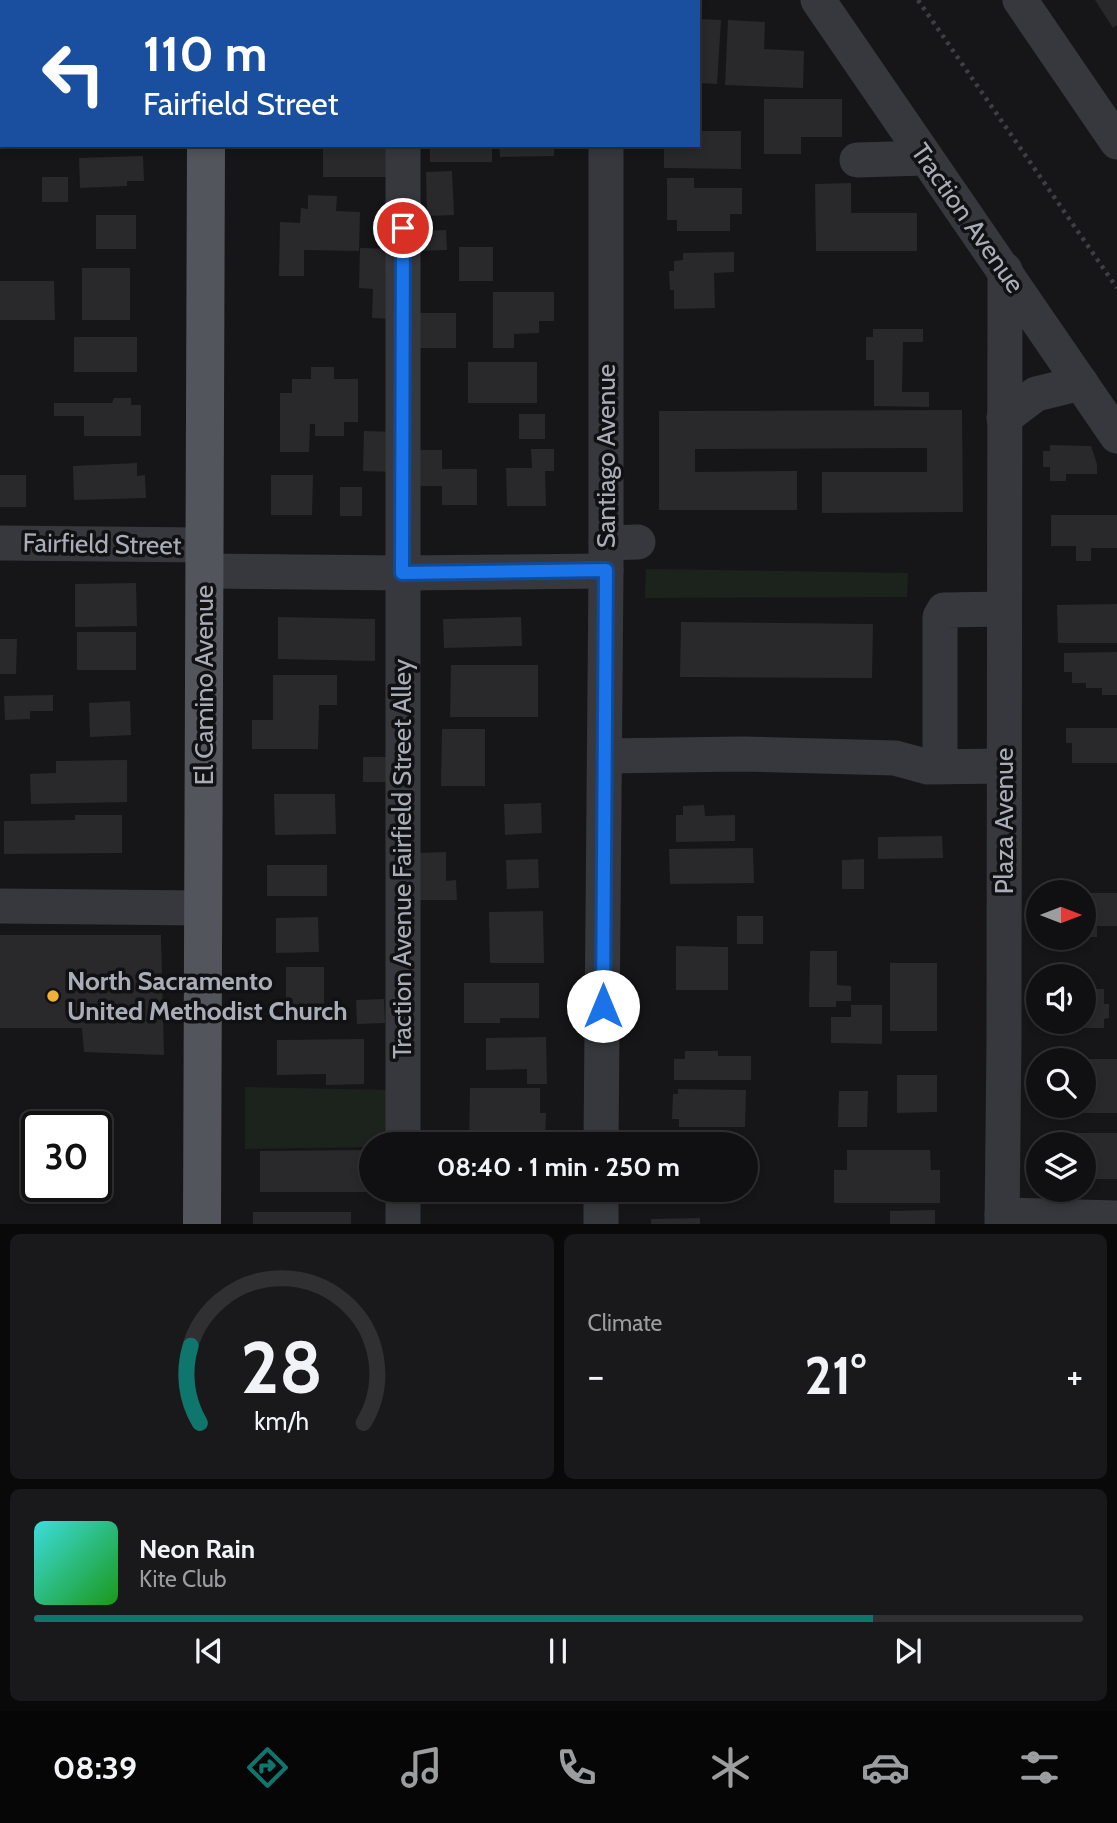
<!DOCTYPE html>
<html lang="en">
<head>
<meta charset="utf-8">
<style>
	:root { --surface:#101012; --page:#19191b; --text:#f1f3f6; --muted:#9c9d9f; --line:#303032; --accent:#0f766e }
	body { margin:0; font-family:Cabin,sans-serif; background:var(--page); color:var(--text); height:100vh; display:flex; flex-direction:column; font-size:26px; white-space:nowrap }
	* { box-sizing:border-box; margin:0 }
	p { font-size:23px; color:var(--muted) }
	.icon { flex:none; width:38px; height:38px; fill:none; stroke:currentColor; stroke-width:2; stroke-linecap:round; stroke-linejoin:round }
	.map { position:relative; height:1224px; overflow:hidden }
	.sheet { display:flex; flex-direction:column; gap:10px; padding:10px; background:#09090a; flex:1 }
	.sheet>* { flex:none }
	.guide { position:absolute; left:0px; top:0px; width:700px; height:147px; box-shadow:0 4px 10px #0003,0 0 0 2px var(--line); background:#1a4fa0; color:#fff; overflow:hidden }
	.needle { width:46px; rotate:90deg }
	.fabs { position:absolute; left:1026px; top:880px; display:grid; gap:14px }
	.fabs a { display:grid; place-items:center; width:70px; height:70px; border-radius:50%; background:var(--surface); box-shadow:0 4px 10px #0003,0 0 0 2px var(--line); font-size:35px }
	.speed { position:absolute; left:21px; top:1111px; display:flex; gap:14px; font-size:35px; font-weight:700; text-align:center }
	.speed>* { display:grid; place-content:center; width:91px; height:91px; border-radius:50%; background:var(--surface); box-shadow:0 4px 10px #0003,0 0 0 2px var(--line); line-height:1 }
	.speed .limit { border:4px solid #111; border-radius:10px; background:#fff; color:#111 }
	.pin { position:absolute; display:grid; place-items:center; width:60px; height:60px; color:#fff; margin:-30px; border:4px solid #fff; border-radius:50%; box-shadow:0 2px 7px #0007 }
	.me { position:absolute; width:77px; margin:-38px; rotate:0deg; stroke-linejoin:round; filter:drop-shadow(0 0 5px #0008) }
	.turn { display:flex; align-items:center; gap:24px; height:147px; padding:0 28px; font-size:32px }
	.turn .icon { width:91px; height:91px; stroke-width:2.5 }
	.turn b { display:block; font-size:49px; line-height:60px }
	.big { font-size:52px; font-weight:700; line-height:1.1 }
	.sheet .card { flex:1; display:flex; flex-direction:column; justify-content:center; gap:10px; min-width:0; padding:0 24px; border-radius:10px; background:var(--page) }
	.sheet .dial { align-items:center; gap:0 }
	.dial svg { height:182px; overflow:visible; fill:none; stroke:var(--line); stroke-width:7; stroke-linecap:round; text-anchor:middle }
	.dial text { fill:var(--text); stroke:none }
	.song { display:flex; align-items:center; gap:21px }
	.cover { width:84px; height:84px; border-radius:10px; background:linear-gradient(135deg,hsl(180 70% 55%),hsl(120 70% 35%)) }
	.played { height:7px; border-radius:4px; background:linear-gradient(90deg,var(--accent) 80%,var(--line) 80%) }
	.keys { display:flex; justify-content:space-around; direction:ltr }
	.heat { display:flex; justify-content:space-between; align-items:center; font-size:38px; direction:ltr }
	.sheet .tiles { flex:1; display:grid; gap:10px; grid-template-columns:1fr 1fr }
	.card:last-child { grid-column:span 2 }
	.trip { position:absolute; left:359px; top:1132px; width:399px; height:70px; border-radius:35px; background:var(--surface); box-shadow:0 4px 10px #0003,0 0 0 2px var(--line); font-weight:700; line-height:70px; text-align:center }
	.dock { display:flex; height:112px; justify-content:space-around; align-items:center; background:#060607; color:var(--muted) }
	.dock .icon { width:49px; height:49px }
	.dock .active { color:var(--accent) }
	.dock b { font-size:32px; color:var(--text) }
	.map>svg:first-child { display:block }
	.green { fill:#1c231d }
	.building { fill:#29292c }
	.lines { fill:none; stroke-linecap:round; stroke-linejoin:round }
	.path { stroke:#3d3f44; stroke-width:4.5; stroke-dasharray:3.5 5; stroke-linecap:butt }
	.minor { stroke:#37383d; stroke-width:35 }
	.major { stroke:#53555c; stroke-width:38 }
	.route-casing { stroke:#114b97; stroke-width:18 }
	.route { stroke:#1a73e8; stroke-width:12 }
	.poi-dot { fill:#f2b134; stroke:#111113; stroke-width:2.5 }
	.labels { text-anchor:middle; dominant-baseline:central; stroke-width:7; stroke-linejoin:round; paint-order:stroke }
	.street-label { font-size:26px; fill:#a8adb8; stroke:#111113 }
	.poi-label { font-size:26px; font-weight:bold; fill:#a8adb8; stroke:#111113; text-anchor:start }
</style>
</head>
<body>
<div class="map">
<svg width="1117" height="1225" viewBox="0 0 1117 1225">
	<rect width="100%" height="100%" fill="#161618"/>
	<g class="green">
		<path d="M646,569l262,4 -1,24 -262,1z"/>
		<path d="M245,1087l148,3v54h-22v3l-126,2z"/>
	</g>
	<g class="building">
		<path d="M1095,0h22v25l-4,3z"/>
		<path d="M698,19l23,1 -4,64 -19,-1z"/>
		<path d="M728,20l37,2 -1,27 40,2 -1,37 -78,-3z"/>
		<path d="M764,99h78v38h-41v17h-37z"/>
		<path d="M698,103h3v28h40v38l-77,-1v-23h34z"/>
		<path d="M386,145v32h-63v-31z"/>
		<rect x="430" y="145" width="62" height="17"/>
		<path d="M499,145h55v11l-54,1z"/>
		<path d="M143,156l1,25h-17v5l-47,2 -1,-30z"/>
		<path d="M452,171l2,44 -27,1 -1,-44z"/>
		<rect x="42" y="177" width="26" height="25"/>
		<path d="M667,178h27v10h48v26h-12v17h-53v-11h-10z"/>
		<path d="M851,183v30h66v38h-101l-1,-67z"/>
		<path d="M308,195l29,1 -1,15 24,1 -1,39 -55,-1v26h-25l1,-54 20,1 1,-15 7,1z"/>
		<rect x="96" y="215" width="40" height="34"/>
		<path d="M446,230l1,20 -28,1v-20z"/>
		<rect x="459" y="247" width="34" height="34"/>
		<path d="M360,248l36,1 -1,70 -23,-1 1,-29 -14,-1z"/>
		<path d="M734,252v20l-20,1 1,35 -41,1v-19h-4l-1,-19h5v-10l9,-1v-7z"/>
		<rect x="82" y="268" width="48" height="52"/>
		<path d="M0,281h54l1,39h-55z"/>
		<path d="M493,292h61v29h-15v12l-25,1v14h-21z"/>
		<rect x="420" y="313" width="36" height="35"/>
		<path d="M873,329h50v13h-20l-1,50h27v15l-55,-1v-46h-8v-23h7z"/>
		<rect x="74" y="337" width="63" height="35"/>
		<rect x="468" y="362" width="69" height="41"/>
		<path d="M311,367h23v12h24v43h-14v14h-29v-12h-5l-1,28h-29v-59h12v-14h19z"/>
		<path d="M114,398h17v7h10v31h-57v-20h-30v-13h58z"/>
		<path d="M962,410l1,102 -141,1v-41h105v-24l-232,1v23l102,-1v39h-138v-99z"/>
		<rect x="519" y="414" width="26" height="25"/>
		<path d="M364,431l34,1 -2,40 -33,-1z"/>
		<path d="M1050,445l41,1 6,18v10h-31v7h-16v-14h-7v-16h7z"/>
		<path d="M531,449h23v22h-9l1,35h-39l-1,-38h26z"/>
		<path d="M419,450h23v19h35v36h-35v-19h-23z"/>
		<path d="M137,463v13l8,-1 1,23 -72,2 -1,-34z"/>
		<rect x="0" y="475" width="26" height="32"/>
		<path d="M271,475h42l-1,40h-41z"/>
		<rect x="340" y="487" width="22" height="29"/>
		<path d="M1051,515h66v33h-26v13h-15v-15h-25z"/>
		<path d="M136,583l1,43 -62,1v-43z"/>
		<path d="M1117,604v39h-59l-1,-38z"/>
		<path d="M278,617l97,2v42l-97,-2z"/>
		<path d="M521,617l1,29 -78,2 -1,-29z"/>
		<path d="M681,622l192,2 -1,54 -192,-1z"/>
		<rect x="77" y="632" width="59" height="38"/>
		<path d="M0,639h17l-1,35h-16z"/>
		<path d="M1117,652v43h-15v-7h-16v-5h-14v-11h-8v-19z"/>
		<path d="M451,665h87v52h-88z"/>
		<path d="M273,675h64v30h-18l-1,44h-66v-29h21z"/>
		<path d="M53,695v16h-23v8l-25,1 -1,-24z"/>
		<path d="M130,701l1,34 -41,2 -1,-34z"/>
		<path d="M1066,728h51v35h-45v-20h-6z"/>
		<path d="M442,729h43v57h-44z"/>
		<rect x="363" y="757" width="25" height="25"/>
		<path d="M127,760v42l-96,2 -1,-30 26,-1v-12z"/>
		<path d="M274,794h61l1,40 -61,1z"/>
		<path d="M541,803l1,30 -37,2 -1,-31z"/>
		<path d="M704,805l1,11 30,-1v26l-59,1v-27h7v-9z"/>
		<path d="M75,815h47v38l-118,1v-33l71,-1z"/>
		<path d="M942,836l1,22 -65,1v-22z"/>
		<path d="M753,848l1,35 -84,1 -1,-35z"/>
		<path d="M446,852v29l10,-1 1,20h-37v-47z"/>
		<path d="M538,859l1,29 -32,1 -1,-29z"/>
		<path d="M864,859v30h-22v-29z"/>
		<rect x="267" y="865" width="60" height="31"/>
		<path d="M1083,893h34v33h-20v11h-14z"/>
		<path d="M543,911l1,52h-54l-1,-51z"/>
		<rect x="737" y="916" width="26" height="28"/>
		<path d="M318,917l1,35 -43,1v-35z"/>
		<path d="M0,935h161l3,120 -80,-3 -2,-24h-82z"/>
		<path d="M676,946l52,1v43h-52z"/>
		<path d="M810,951h27v34l14,1v15h-15v6h-27z"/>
		<rect x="890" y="963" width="47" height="68"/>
		<rect x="286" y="967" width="38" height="42"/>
		<path d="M1087,972v17h17v15h5v14l-5,1v9h-40v-6h19v-46h-20v-3z"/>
		<path d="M464,983h75v35h-39v5h-36z"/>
		<path d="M384,999l1,24 -28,1 -1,-24z"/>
		<path d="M851,1005h31v39l-51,-1v-26h20z"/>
		<path d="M546,1037l1,47h-20v-15l-41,1v-32z"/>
		<path d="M364,1039v45l-38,1v-11l-49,1v-35z"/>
		<path d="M685,1051h33v5h33v24h-77v-21h11z"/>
		<path d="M1083,1059h34v54h-50v-7h16z"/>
		<path d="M897,1075h40v37l-40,1z"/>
		<path d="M470,1088h70v25h6l-1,31 -76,-1z"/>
		<path d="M678,1089l68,1 -1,37h-66v-8h-7l1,-25h5z"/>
		<path d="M839,1091h29l-1,36h-29z"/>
		<path d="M1048,1133h69v46h-34v-35h-35z"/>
		<path d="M371,1150v42h-111v-41z"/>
		<path d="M847,1150h83l1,20h9v33h-106v-33h13z"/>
		<rect x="687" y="1190" width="36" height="4"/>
		<path d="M935,1210v15h-45v-14z"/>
		<rect x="253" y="1212" width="98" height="13"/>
		<path d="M700,1218v7h-49v-6z"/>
	</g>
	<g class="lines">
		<path class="path" d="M918,0l199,288"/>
		<g class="minor">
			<path d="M818,0l299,436"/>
			<path d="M1020,0l97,142"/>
			<path d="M404,2v-2"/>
			<path d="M607,2v-2"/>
			<path d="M857,160l69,-2"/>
			<path d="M1004,418l32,-24 45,-11"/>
			<path d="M0,543l204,2"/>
			<path d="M606,543l32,-1"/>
			<path d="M204,571l198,2 204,-2"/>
			<path d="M605,756l138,-2 152,4 33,9 76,-1"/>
			<path d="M940,766v-149l4,-7 60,-1"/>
			<path d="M0,906l204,2"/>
			<path d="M403,1144v-999"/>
			<path d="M601,1144l5,-573v-426"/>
			<path d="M403,1190v35"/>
			<path d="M1002,1215l115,3"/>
			<path d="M601,1225v-35"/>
			<path d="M1002,1225l2,-185 1,-770"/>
		</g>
		<g class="major">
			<path d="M206,2v-2"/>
			<path d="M202,1225l4,-1080"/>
		</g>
	</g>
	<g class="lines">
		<defs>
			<path id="route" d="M403,228l-1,345 204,-3 -3,436"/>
		</defs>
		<use href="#route" class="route-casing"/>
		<use href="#route" class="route"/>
	</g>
	<circle class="poi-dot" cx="53" cy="996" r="7"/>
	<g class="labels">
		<g class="street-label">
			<text transform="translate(968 218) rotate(55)">Traction Avenue</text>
			<text transform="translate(606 456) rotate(-90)">Santiago Avenue</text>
			<text transform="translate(102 544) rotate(1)">Fairfield Street</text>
			<text transform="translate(204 685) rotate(-90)">El Camino Avenue</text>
			<text transform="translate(1004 821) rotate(-90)">Plaza Avenue</text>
			<text transform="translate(402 859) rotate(-90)">Traction Avenue Fairfield Street Alley</text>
		</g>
		<g class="poi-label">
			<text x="67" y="981">North Sacramento<tspan x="67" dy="30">United Methodist Church</tspan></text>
		</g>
	</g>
</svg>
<div class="fabs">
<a><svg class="needle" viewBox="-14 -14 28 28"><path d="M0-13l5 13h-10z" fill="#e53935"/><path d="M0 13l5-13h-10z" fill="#9c9d9f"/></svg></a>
<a><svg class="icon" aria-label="sound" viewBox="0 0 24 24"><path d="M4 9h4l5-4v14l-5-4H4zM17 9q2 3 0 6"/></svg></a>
<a><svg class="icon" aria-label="search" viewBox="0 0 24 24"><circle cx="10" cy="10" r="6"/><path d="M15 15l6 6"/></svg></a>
<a><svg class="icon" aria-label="layers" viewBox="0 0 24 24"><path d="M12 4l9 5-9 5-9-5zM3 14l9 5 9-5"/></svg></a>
</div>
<div class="speed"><div class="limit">30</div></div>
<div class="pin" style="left:403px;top:228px;background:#d93025"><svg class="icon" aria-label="arrive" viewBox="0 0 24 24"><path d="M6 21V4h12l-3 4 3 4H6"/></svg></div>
<svg class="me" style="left:603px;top:1006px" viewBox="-20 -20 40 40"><circle r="19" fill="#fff"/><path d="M0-13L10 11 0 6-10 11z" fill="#1a73e8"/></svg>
<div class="trip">08:40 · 1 min · 250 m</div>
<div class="guide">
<div class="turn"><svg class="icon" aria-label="left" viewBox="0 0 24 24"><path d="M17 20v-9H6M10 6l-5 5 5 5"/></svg><div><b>110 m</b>Fairfield Street</div></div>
</div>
</div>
<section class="sheet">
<div class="tiles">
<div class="card dial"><svg viewBox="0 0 100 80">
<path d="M14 69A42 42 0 1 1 86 69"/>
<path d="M14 69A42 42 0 0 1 10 35" stroke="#0f766e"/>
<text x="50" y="56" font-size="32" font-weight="700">28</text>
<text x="50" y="72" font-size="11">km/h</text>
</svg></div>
<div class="card"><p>Climate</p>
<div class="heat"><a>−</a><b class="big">21°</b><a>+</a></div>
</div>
<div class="card">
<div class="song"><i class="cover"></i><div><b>Neon Rain</b><p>Kite Club</p></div></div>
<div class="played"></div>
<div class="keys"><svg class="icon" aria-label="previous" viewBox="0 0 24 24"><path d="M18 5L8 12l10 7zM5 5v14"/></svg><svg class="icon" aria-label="pause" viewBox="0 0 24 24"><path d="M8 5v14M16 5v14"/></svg><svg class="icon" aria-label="next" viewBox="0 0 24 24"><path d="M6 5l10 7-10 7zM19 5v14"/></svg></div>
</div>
</div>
</section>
<nav class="dock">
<b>08:39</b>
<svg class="icon active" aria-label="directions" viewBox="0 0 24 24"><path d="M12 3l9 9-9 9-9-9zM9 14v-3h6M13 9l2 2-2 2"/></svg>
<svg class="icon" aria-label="music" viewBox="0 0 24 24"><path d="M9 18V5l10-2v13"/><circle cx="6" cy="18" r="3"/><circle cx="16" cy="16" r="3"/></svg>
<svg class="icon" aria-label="phone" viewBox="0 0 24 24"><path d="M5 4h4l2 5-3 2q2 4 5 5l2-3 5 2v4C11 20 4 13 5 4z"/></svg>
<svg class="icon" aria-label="climate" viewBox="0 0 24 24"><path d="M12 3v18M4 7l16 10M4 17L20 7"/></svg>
<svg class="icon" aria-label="car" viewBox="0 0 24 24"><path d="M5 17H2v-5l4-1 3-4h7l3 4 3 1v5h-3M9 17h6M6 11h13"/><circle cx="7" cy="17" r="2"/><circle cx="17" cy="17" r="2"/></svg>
<svg class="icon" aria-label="filters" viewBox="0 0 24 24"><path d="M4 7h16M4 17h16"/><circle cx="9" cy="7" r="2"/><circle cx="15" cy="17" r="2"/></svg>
</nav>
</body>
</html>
